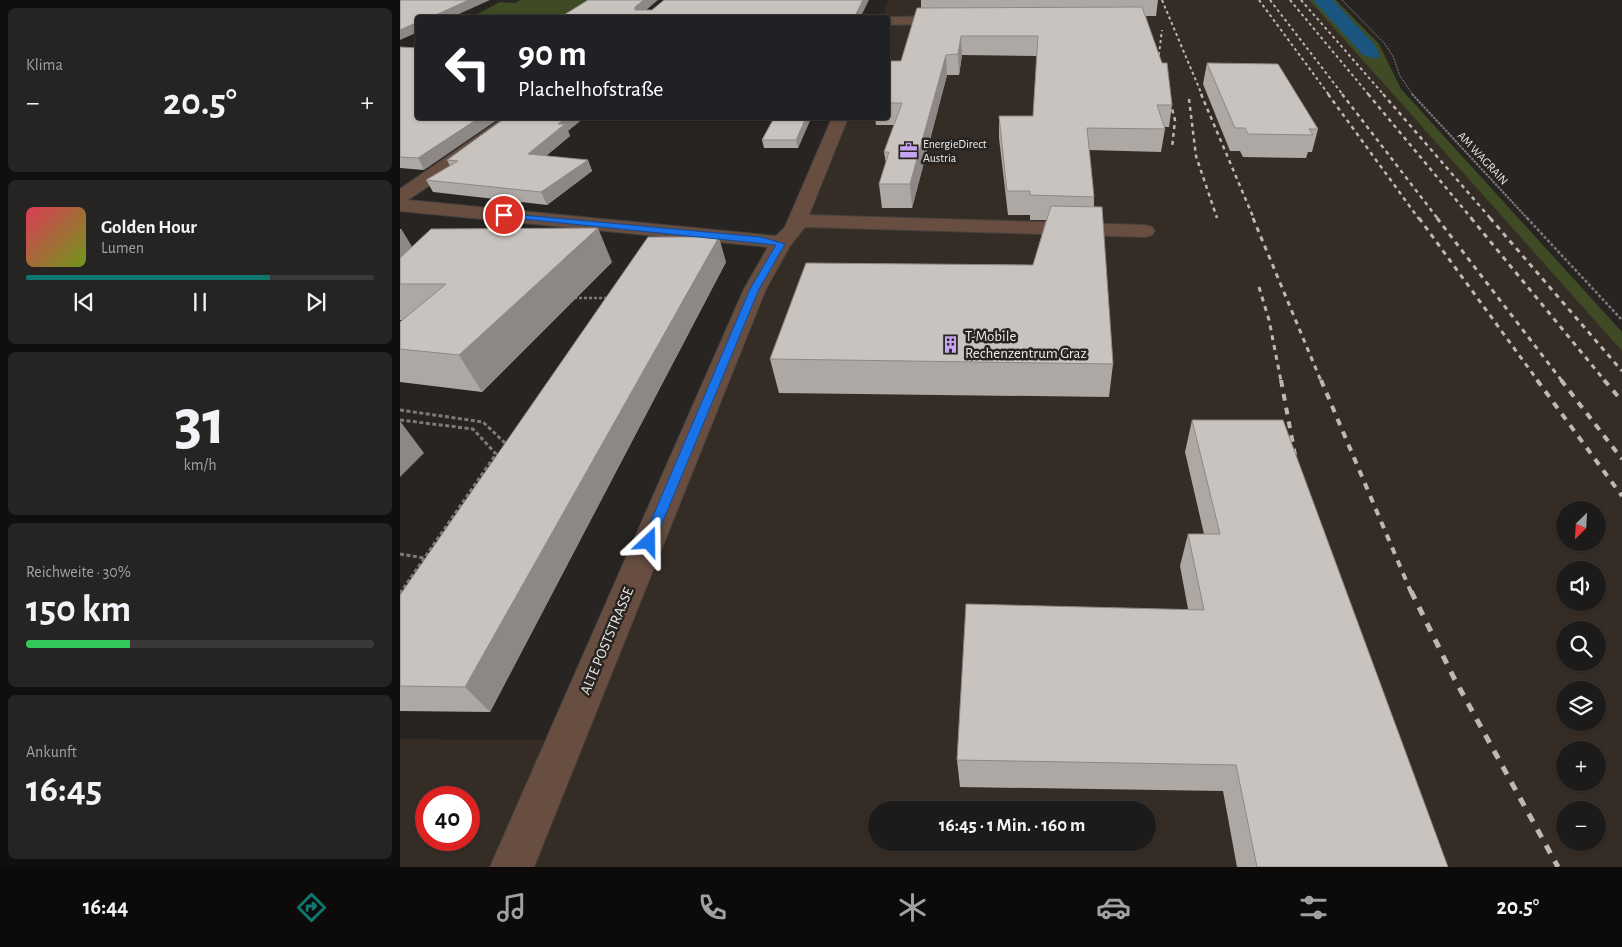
<!DOCTYPE html>
<html lang="de">
<head>
<meta charset="utf-8">
<style>
	:root { --surface:#1d1b19; --page:#252422; --text:#f1f3f6; --muted:#a0a1a2; --line:#3b3938; --accent:#0f766e }
	body { margin:0; font-family:"Alegreya Sans",sans-serif; background:var(--page); color:var(--text); height:100vh; display:flex; flex-direction:column; font-size:19px; white-space:nowrap }
	* { box-sizing:border-box; margin:0 }
	p { font-size:16px; color:var(--muted) }
	.icon { flex:none; width:28px; height:28px; fill:none; stroke:currentColor; stroke-width:2; stroke-linecap:round; stroke-linejoin:round }
	.map { position:relative; flex:1; overflow:hidden }
	.details { display:flex; flex-direction:column; gap:8px; padding:8px; background:#100f0e; width:400px }
	.details>* { flex:none }
	.top-card { position:absolute; left:15px; top:15px; width:475px; height:105px; border-radius:5px; box-shadow:0 1px 4px #0004,0 0 0 1px var(--line); background:#202124; color:#fff; overflow:hidden }
	.needle { width:32px; rotate:204deg }
	.buttons { position:absolute; left:1156px; top:501px; display:grid; gap:10px }
	.buttons a { display:grid; place-items:center; width:50px; height:50px; border-radius:50%; background:var(--surface); box-shadow:0 1px 4px #0004,0 0 0 1px var(--line); font-size:25px }
	.speed { position:absolute; left:15px; top:786px; display:flex; gap:10px; font-size:25px; font-weight:700; text-align:center }
	.speed>* { display:grid; place-content:center; width:65px; height:65px; border-radius:50%; background:var(--surface); box-shadow:0 1px 4px #0004,0 0 0 1px var(--line); line-height:1 }
	.speed .limit { border:8px solid #d22; background:#fff; color:#111 }
	.pin { position:absolute; display:grid; place-items:center; width:42px; height:42px; color:#fff; margin:-21px; border:2px solid #fff; border-radius:50%; box-shadow:0 1px 5px #0007 }
	.me { position:absolute; width:55px; margin:-28px; rotate:23deg; stroke-linejoin:round; filter:drop-shadow(0 0 4px #0008) }
	.turn { display:flex; align-items:center; gap:18px; height:105px; padding:0 20px; font-size:22px }
	.turn .icon { width:65px; height:65px; stroke-width:2.5 }
	.turn b { display:block; font-size:35px; line-height:42px }
	.big { font-size:38px; font-weight:600; line-height:1.1 }
	.details .card { flex:1; display:flex; flex-direction:column; justify-content:center; gap:8px; min-width:0; padding:0 18px; border-radius:8px; background:var(--page) }
	.details .dial { align-items:center; gap:0 }
	.dial b { font-size:65px; line-height:1 }
	.song { display:flex; align-items:center; gap:15px }
	.cover { width:60px; height:60px; border-radius:8px; background:linear-gradient(135deg,hsl(350 70% 55%),hsl(80 70% 35%)) }
	.played { height:5px; border-radius:2px; background:linear-gradient(90deg,var(--accent) 70%,var(--line) 70%) }
	.keys { display:flex; justify-content:space-around; direction:ltr }
	.heat { display:flex; justify-content:space-between; align-items:center; font-size:28px; direction:ltr }
	.charge { height:8px; border-radius:4px; background:linear-gradient(90deg,#34c759 30%,var(--line) 0) }
	.trip { position:absolute; left:468px; top:801px; width:288px; height:50px; border-radius:25px; background:var(--surface); box-shadow:0 1px 4px #0004,0 0 0 1px var(--line); font-weight:600; line-height:50px; text-align:center }
	.dock { display:flex; height:80px; justify-content:space-around; align-items:center; background:#0c0b0a; color:var(--muted) }
	.dock .icon { width:35px; height:35px }
	.dock .on { color:var(--accent) }
	.dock b { font-size:22px; color:var(--text) }
	main { display:flex; flex:1; min-height:0 }
	.map>svg:first-child { display:block }
	.built { fill:#352c25; fill-rule:evenodd }
	.green { fill:#3f4b25 }
	.water { fill:#19557f }
	.lines { fill:none; stroke-linecap:round; stroke-linejoin:round }
	.minor-casing { stroke:#43403d; stroke-width:2 }
	.path-far4 { stroke:#7d7a78; stroke-width:1; stroke-dasharray:2 1; stroke-linecap:butt }
	.path-far3 { stroke:#7d7a78; stroke-width:2; stroke-dasharray:2.5 1; stroke-linecap:butt }
	.path-far2 { stroke:#7d7a78; stroke-width:2.5; stroke-dasharray:3 2; stroke-linecap:butt }
	.path-far1 { stroke:#7d7a78; stroke-width:3; stroke-dasharray:4 2.5; stroke-linecap:butt }
	.path { stroke:#7d7a78; stroke-width:4.5; stroke-dasharray:5 4; stroke-linecap:butt }
	.minor { fill:#684e41; fill-rule:evenodd }
	.rail-far4 { stroke:#bbb8b5; stroke-width:2; stroke-dasharray:3 3; stroke-linecap:butt }
	.rail-far3 { stroke:#bbb8b5; stroke-width:2.5; stroke-dasharray:4 4; stroke-linecap:butt }
	.rail-far2 { stroke:#bbb8b5; stroke-width:3; stroke-dasharray:5 5; stroke-linecap:butt }
	.rail-far1 { stroke:#bbb8b5; stroke-width:4; stroke-dasharray:7 7; stroke-linecap:butt }
	.rail { stroke:#bbb8b5; stroke-width:5; stroke-dasharray:9 9; stroke-linecap:butt }
	.wall { fill:#ada8a4 }
	.shaded-wall { fill:#8d8886 }
	.building { fill:#c9c3bf; stroke:#8d8886 }
	.route { fill:#1a73e8; stroke:#114b97 }
	.labels { text-anchor:middle; dominant-baseline:central; stroke-width:5; stroke-linejoin:round; paint-order:stroke }
	.far-poi-label { font-size:12px; fill:#edeae8; stroke:#272421; text-anchor:start }
	.far-street-label { font-size:12px; fill:#edeae8; stroke:#272421 }
	.poi-label { font-size:15px; fill:#edeae8; stroke:#272421; text-anchor:start }
	.street-label { font-size:15px; fill:#edeae8; stroke:#272421 }
</style>
</head>
<body>
<main>
<section class="details">
<div class="card"><p>Klima</p>
<div class="heat"><a>−</a><b class="big">20.5°</b><a>+</a></div>
</div>
<div class="card">
<div class="song"><i class="cover"></i><div><b>Golden Hour</b><p>Lumen</p></div></div>
<div class="played"></div>
<div class="keys"><svg class="icon" aria-label="previous" viewBox="0 0 24 24"><path d="M18 5L8 12l10 7zM5 5v14"/></svg><svg class="icon" aria-label="pause" viewBox="0 0 24 24"><path d="M8 5v14M16 5v14"/></svg><svg class="icon" aria-label="next" viewBox="0 0 24 24"><path d="M6 5l10 7-10 7zM19 5v14"/></svg></div>
</div>
<div class="card dial"><b>31</b><p>km/h</p></div>
<div class="card"><p>Reichweite · 30%</p><b class="big">150 km</b><div class="charge"></div></div>
<div class="card"><p>Ankunft</p><b class="big">16:45</b></div>
</section>
<div class="map">
<svg width="1222" height="867" viewBox="0 0 1222 867">
	<rect width="100%" height="100%" fill="#272421"/>
	<path class="built" d="M489,0h420l313,351v516h-1222v-128l165,1 238,-535 37,-87h48v-100l-6,-1zM1165,510h33v32h-33zM1165,570h33v32h-33zM1165,630h33v32h-33zM1165,690h33v32h-33zM1165,750h33v32h-33zM26,798h43v42h-43zM476,810h270v32h-270zM1165,810h33v32h-33z"/>
	<g class="green">
		<path d="M120,0h70l-28,17 -92,1 30,-16 15,1z"/>
		<path d="M909,0h27l43,44 22,45 221,243v19z"/>
	</g>
	<path class="water" d="M913,0h20l42,45 5,12 -7,1 -10,-3z"/>
	<g class="lines">
		<defs>
			<g id="minor">
				<path d="M551,16l6,4 -2,3 -67,2v-8z"/>
				<path d="M103,118h18l-55,43 -58,39 368,36 9,-9 47,-109h16l-39,97 336,10 7,2 3,4 -3,4 -7,2 -340,-10 -15,19 -24,43 -232,578h-44l254,-578 24,-42 -368,-36v-22z"/>
			</g>
		</defs>
		<use href="#minor" class="minor-casing"/>
		<path class="path-far4" d="M942,0l42,43 9,13 7,20 13,19"/>
		<path class="path-far3" d="M1012,94l116,125"/>
		<g class="path-far2">
			<path d="M1127,218l95,102"/>
			<path d="M174,298h34"/>
		</g>
		<g class="path-far1">
			<path d="M0,410l83,12 24,23"/>
			<path d="M0,420l73,9 23,25 -95,138"/>
			<path d="M0,554l24,4"/>
		</g>
		<path class="path" d="M0,593l2,-2"/>
		<use href="#minor" class="minor"/>
		<g class="rail-far4">
			<path d="M762,0l40,95"/>
			<path d="M859,0l70,95"/>
			<path d="M870,0l73,95"/>
			<path d="M890,0l79,95"/>
			<path d="M901,0l83,95"/>
			<path d="M760,67l-1,-13 3,-24"/>
			<path d="M768,93l1,2"/>
		</g>
		<g class="rail-far3">
			<path d="M768,94l7,26 -3,28"/>
			<path d="M801,94l53,125"/>
			<path d="M928,94l91,125"/>
			<path d="M942,94l96,125"/>
			<path d="M968,94l104,125"/>
			<path d="M983,94l108,125"/>
			<path d="M789,99l7,57 21,62"/>
		</g>
		<g class="rail-far2">
			<path d="M853,218l68,163"/>
			<path d="M1019,218l119,163"/>
			<path d="M1037,218l125,163"/>
			<path d="M1071,218l134,163"/>
			<path d="M1090,218l132,153"/>
			<path d="M859,287l10,33 12,61"/>
		</g>
		<g class="rail-far1">
			<path d="M881,380l14,75"/>
			<path d="M921,380l90,212"/>
			<path d="M1137,380l85,116"/>
			<path d="M1161,380l61,79"/>
			<path d="M1204,380l18,21"/>
		</g>
		<path class="rail" d="M1011,591l43,87 104,189"/>
	</g>
	<g class="wall">
		<path d="M521,0h237l-2,16h-10l26,89 -3,22h-5l1,2 -4,23 -72,-2 5,47v10l19,157 -4,33 -330,-4 -9,-34 263,-94 13,-45h-16v-5h-22l-9,-77v-22h34l4,-60 -75,-1 -3,20h-12l-35,133h-30l-3,-24 7,-20 -2,-12 10,-27h-18l-1,-7h13v-53l13,-4 20,-53z"/>
		<path d="M0,47l24,123 -24,-2z"/>
		<path d="M807,63l111,66 -6,23h-4l-2,6 -63,-1 -3,-6h-10l-27,-67z"/>
		<path d="M374,118h37l-13,30h-34l-2,-8z"/>
		<path d="M168,131l2,5 -24,20 42,4 4,11 -45,34 -114,-13 -7,-12 24,-14 -3,-6z"/>
		<path d="M0,229h1l11,18 200,15 -130,130 -82,-10v-60l3,-2h-3z"/>
		<path d="M326,262l-236,450 -90,-1v-116z"/>
		<path d="M792,420l256,447h-211l-14,-76 -263,-4 -3,-27 231,-151 -8,-43 8,-32h16l-19,-82z"/>
	</g>
	<g class="shaded-wall">
		<path d="M69,0h21l-40,18h-21z"/>
		<path d="M244,0h14l-20,17 -3,-7v-3z"/>
		<path d="M463,0h6l-9,18h-6z"/>
		<path d="M18,22v10l-18,8v-10z"/>
		<path d="M561,36l1,19 -3,20 -1,-21z"/>
		<path d="M546,55l1,20 -35,133 -2,-24z"/>
		<path d="M79,118h21l-76,52 -6,-12z"/>
		<path d="M166,118h18l-16,13 2,5 -37,30 -5,-12 30,-30z"/>
		<path d="M406,118h5l-13,30 -2,-8z"/>
		<path d="M188,160l4,11 -45,34 -6,-13z"/>
		<path d="M198,228l14,34 -130,130 -23,-37z"/>
		<path d="M1,229l21,34 -22,21v-54z"/>
		<path d="M319,237l7,25 -236,450 -25,-25z"/>
		<path d="M0,421l24,32 -24,24z"/>
	</g>
	<g class="building">
		<path d="M0,0h69l-40,18h-11v4l-18,8z"/>
		<path d="M188,0h56l-9,7v3h17l12,-10h199l-9,18h-295z"/>
		<path d="M742,7l20,56h5l5,42h-15l8,24 -78,-1 7,69 -64,-2v-4h-23l-8,-75h34l5,-80h-77l-3,18 -12,1 -36,129h-31l10,-32h-5l18,-49h-14v-38l1,-4h12l16,-53z"/>
		<path d="M0,47l18,1v70h61l-61,40 -18,-1z"/>
		<path d="M807,63l71,1 40,65h-9l4,6 -65,-1 -3,-6h-10z"/>
		<path d="M105,118h61l-8,6h7l-37,30 60,6 -47,32 -115,-12 32,-19 -11,-1z"/>
		<path d="M374,118h32l-10,22h-34z"/>
		<path d="M651,206l51,1 11,157 -343,-5 36,-96 227,2z"/>
		<path d="M198,228l-139,127 -59,-6v-27l46,-38h-46v-26l31,-29z"/>
		<path d="M248,237h71l-254,450 -65,-1v-91z"/>
		<path d="M792,420h91l165,447h-191l-21,-102 -279,-5 9,-156 238,6 -16,-76h32z"/>
	</g>
	<path class="route" d="M101,213l260,24 24,7 -26,45 -106,256 -4,2 -5,-2 -2,-3 108,-253 26,-44 -272,-28 -4,-2z"/>
	<defs>
		<symbol id="office-bare" viewBox="-9 -9 18 18"><path d="M-6-3h4V-5.5h4V-3h4V5H-6ZM-1-4.5V-3h2v-1.5ZM-6 0V1H6V0Z" fill="#c6a6f0" stroke="#272421" stroke-width="2.5" paint-order="stroke"/></symbol>
		<symbol id="building-bare" viewBox="-9 -9 18 18"><path d="M-4-6H4V6H1V3H-1V6H-4ZM-2.5-4.3h1.7v1.8h-1.7ZM.8-4.3h1.7v1.8H.8ZM-2.5-1h1.7V.8h-1.7ZM.8-1h1.7V.8H.8Z" fill="#c6a6f0" stroke="#272421" stroke-width="2.5" paint-order="stroke"/></symbol>
	</defs>
	<g fill-rule="evenodd">
		<use href="#office-bare" x="496" y="138" width="25" height="25"/>
		<use href="#building-bare" x="538" y="332" width="25" height="25"/>
	</g>
	<g class="labels">
		<g class="far-poi-label">
			<text x="523" y="144">EnergieDirect<tspan x="523" dy="14">Austria</tspan></text>
		</g>
		<g class="far-street-label">
			<text transform="translate(1083 158) rotate(47)">AM WAGRAIN</text>
		</g>
		<g class="poi-label">
			<text x="565" y="336">T-Mobile<tspan x="565" dy="17">Rechenzentrum Graz</tspan></text>
		</g>
		<g class="street-label">
			<text transform="translate(207 641) rotate(-67)">ALTE POSTSTRASSE</text>
		</g>
	</g>
</svg>
<div class="buttons">
<a><svg class="needle" viewBox="-14 -14 28 28"><path d="M0-13l5 13h-10z" fill="#e53935"/><path d="M0 13l5-13h-10z" fill="#a0a1a2"/></svg></a>
<a><svg class="icon" aria-label="sound" viewBox="0 0 24 24"><path d="M4 9h4l5-4v14l-5-4H4zM17 9q2 3 0 6"/></svg></a>
<a><svg class="icon" aria-label="search" viewBox="0 0 24 24"><circle cx="10" cy="10" r="6"/><path d="M15 15l6 6"/></svg></a>
<a><svg class="icon" aria-label="layers" viewBox="0 0 24 24"><path d="M12 4l9 5-9 5-9-5zM3 14l9 5 9-5"/></svg></a>
<a>+</a>
<a>−</a>
</div>
<div class="speed"><div class="limit">40</div></div>
<div class="pin" style="left:104px;top:215px;background:#d93025"><svg class="icon" aria-label="arrive" viewBox="0 0 24 24"><path d="M6 21V4h12l-3 4 3 4H6"/></svg></div>
<svg class="me" style="left:249px;top:542px" viewBox="-20 -20 40 40"><path d="M0-17L14 15 0 8-14 15z" fill="#1a73e8" stroke="#fff" stroke-width="4"/></svg>
<div class="trip">16:45 · 1 Min. · 160 m</div>
<div class="top-card">
<div class="turn"><svg class="icon" aria-label="left" viewBox="0 0 24 24"><path d="M17 20v-9H6M10 6l-5 5 5 5"/></svg><div><b>90 m</b>Plachelhofstraße</div></div>
</div>
</div>
</main>
<nav class="dock">
<b>16:44</b>
<svg class="icon on" aria-label="directions" viewBox="0 0 24 24"><path d="M12 3l9 9-9 9-9-9zM9 14v-3h6M13 9l2 2-2 2"/></svg>
<svg class="icon" aria-label="music" viewBox="0 0 24 24"><path d="M9 18V5l10-2v13"/><circle cx="6" cy="18" r="3"/><circle cx="16" cy="16" r="3"/></svg>
<svg class="icon" aria-label="phone" viewBox="0 0 24 24"><path d="M5 4h4l2 5-3 2q2 4 5 5l2-3 5 2v4C11 20 4 13 5 4z"/></svg>
<svg class="icon" aria-label="climate" viewBox="0 0 24 24"><path d="M12 3v18M4 7l16 10M4 17L20 7"/></svg>
<svg class="icon" aria-label="car" viewBox="0 0 24 24"><path d="M5 17H2v-5l4-1 3-4h7l3 4 3 1v5h-3M9 17h6M6 11h13"/><circle cx="7" cy="17" r="2"/><circle cx="17" cy="17" r="2"/></svg>
<svg class="icon" aria-label="filters" viewBox="0 0 24 24"><path d="M4 7h16M4 17h16"/><circle cx="9" cy="7" r="2"/><circle cx="15" cy="17" r="2"/></svg>
<b>20.5°</b>
</nav>
</body>
</html>
